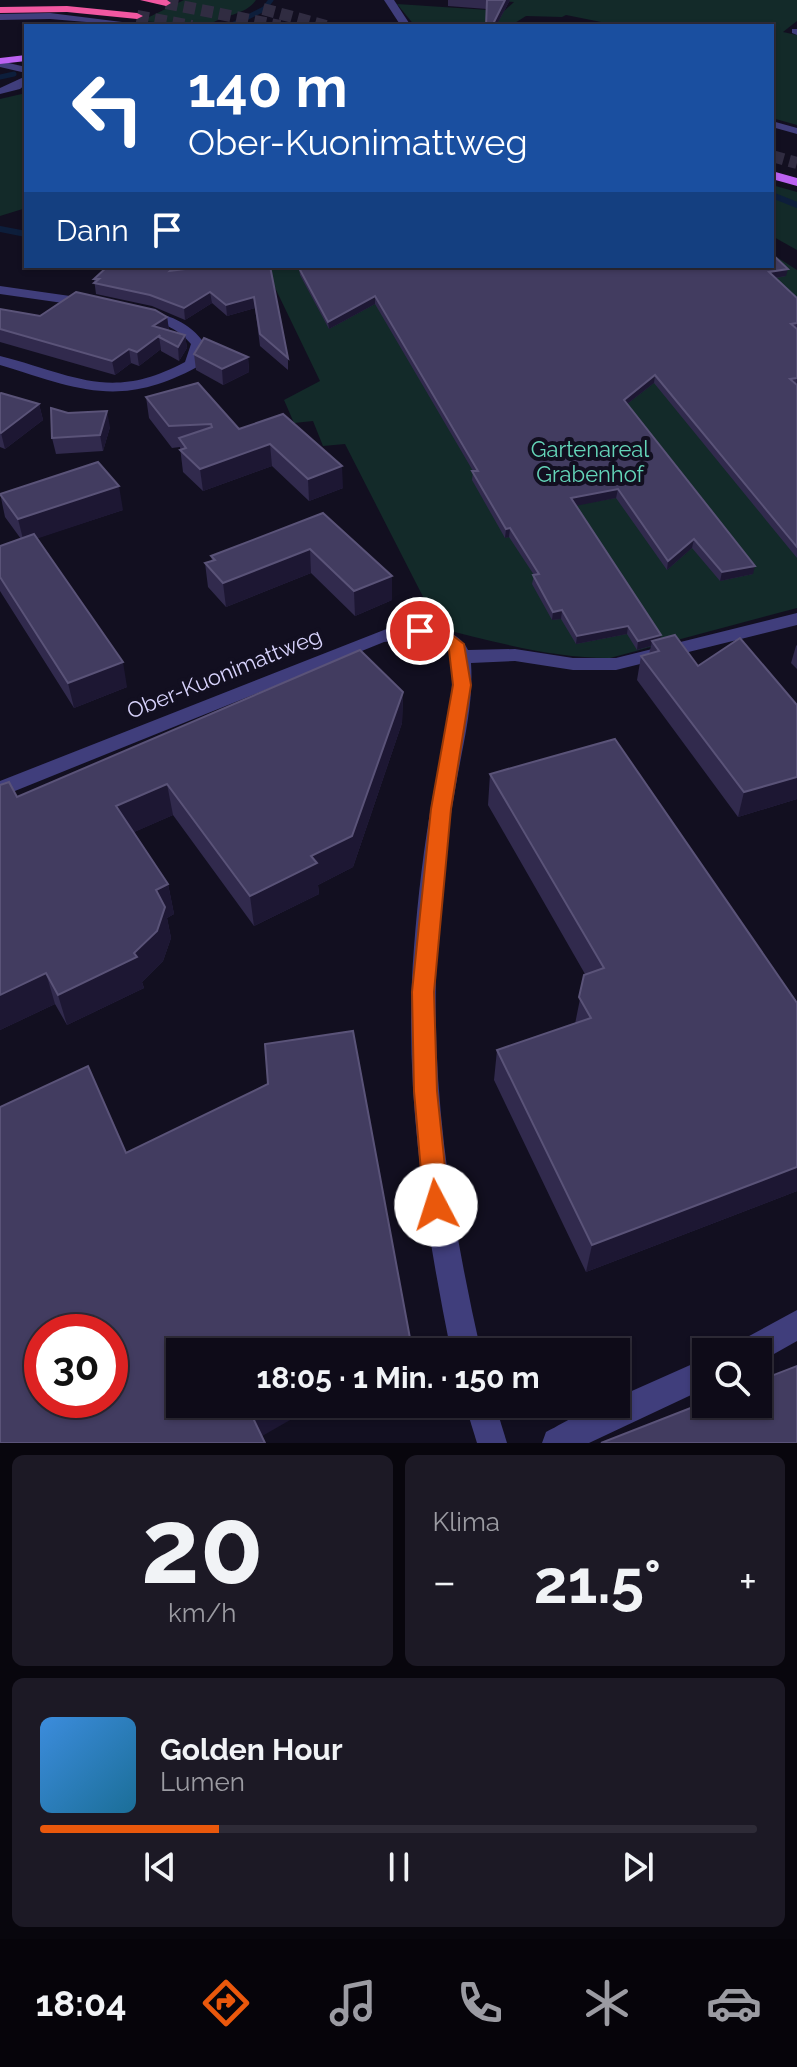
<!DOCTYPE html>
<html lang="de">
<head>
<meta charset="utf-8">
<style>
	:root { --surface:#0e0b18; --page:#1c1925; --text:#f1f3f6; --muted:#9b9ba2; --line:#2e2b37; --accent:#ea580c }
	body { margin:0; font-family:Raleway,sans-serif; background:var(--page); color:var(--text); height:100vh; display:flex; flex-direction:column; font-size:30px; white-space:nowrap }
	* { box-sizing:border-box; margin:0 }
	p { font-size:26px; color:var(--muted) }
	.icon { flex:none; width:44px; height:44px; fill:none; stroke:currentColor; stroke-width:2; stroke-linecap:round; stroke-linejoin:round }
	.map { position:relative; height:1443px; overflow:hidden }
	.panel { display:flex; flex-direction:column; gap:12px; padding:12px; background:#08060d; flex:1 }
	.panel>* { flex:none }
	.top-card { position:absolute; left:24px; top:24px; width:750px; height:244px; border-radius:0px; box-shadow:0 2px 6px #0004,0 0 0 2px var(--line); background:#1a4fa0; color:#fff; overflow:hidden }
	.fabs { position:absolute; left:692px; top:1338px; display:grid; gap:16px }
	.fabs a { display:grid; place-items:center; width:80px; height:80px; border-radius:0px; background:var(--surface); box-shadow:0 2px 6px #0004,0 0 0 2px var(--line); font-size:40px }
	.speed { position:absolute; left:24px; top:1314px; display:flex; gap:16px; font-size:40px; font-weight:700; text-align:center }
	.speed>* { display:grid; place-content:center; width:104px; height:104px; border-radius:50%; background:var(--surface); box-shadow:0 2px 6px #0004,0 0 0 2px var(--line); line-height:1 }
	.speed .limit { border:12px solid #d22; background:#fff; color:#111 }
	.pin { position:absolute; display:grid; place-items:center; width:68px; height:68px; color:#fff; margin:-34px; border:4px solid #fff; border-radius:50%; box-shadow:0 2px 8px #0007 }
	.me { position:absolute; width:88px; margin:-44px; rotate:355deg; stroke-linejoin:round; filter:drop-shadow(0 0 6px #0008) }
	.turn { display:flex; align-items:center; gap:28px; height:168px; padding:0 32px; font-size:36px }
	.turn .icon { width:104px; height:104px; stroke-width:2.5 }
	.turn b { display:block; font-size:56px; line-height:68px }
	.then { display:flex; align-items:center; height:76px; padding:0 32px; background:#0003; gap:16px; font-size:30px }
	.big { font-size:60px; font-weight:700; line-height:1.1 }
	.panel .card { flex:1; display:flex; flex-direction:column; justify-content:center; gap:12px; min-width:0; padding:0 28px; border-radius:12px; background:var(--page) }
	.panel .dial { align-items:center; gap:0 }
	.dial b { font-size:104px; line-height:1 }
	.song { display:flex; align-items:center; gap:24px }
	.cover { width:96px; height:96px; border-radius:12px; background:linear-gradient(135deg,hsl(210 70% 55%),hsl(200 70% 35%)) }
	.played { height:8px; border-radius:4px; background:linear-gradient(90deg,var(--accent) 25%,var(--line) 25%) }
	.keys { display:flex; justify-content:space-around; direction:ltr }
	.heat { display:flex; justify-content:space-between; align-items:center; font-size:44px; direction:ltr }
	.panel .tiles { flex:1; display:grid; gap:12px; grid-template-columns:1fr 1fr }
	.card:last-child { grid-column:span 2 }
	.trip { position:absolute; left:166px; top:1338px; width:464px; height:80px; border-radius:0px; background:var(--surface); box-shadow:0 2px 6px #0004,0 0 0 2px var(--line); font-weight:700; line-height:80px; text-align:center }
	.tabs { display:flex; height:128px; justify-content:space-around; align-items:center; background:#06040a; color:var(--muted) }
	.tabs .icon { width:56px; height:56px }
	.tabs .on { color:var(--accent) }
	.tabs b { font-size:36px; color:var(--text) }
	.map>svg:first-child { display:block }
	.green { fill:#132a29 }
	.lines { fill:none; stroke-linecap:round; stroke-linejoin:round }
	.stream-far1 { stroke:#0d1e3b; stroke-width:5 }
	.stream { stroke:#0d1e3b; stroke-width:6 }
	.highway-tunnel { stroke:#302c41; stroke-width:12; stroke-dasharray:12 6; stroke-linecap:butt }
	.minor { fill:#403e7c; fill-rule:evenodd }
	.major { fill:#bc62f2; fill-rule:evenodd }
	.highway { fill:#f157a1; fill-rule:evenodd }
	.wall { fill:#312a4d }
	.shaded-wall { fill:#1d1733 }
	.building { fill:#423c60; stroke:#5a5378; stroke-width:2; fill-rule:evenodd }
	.route { fill:#ea580c; stroke:#983908; stroke-width:2 }
	.labels { text-anchor:middle; dominant-baseline:central; stroke-width:8; stroke-linejoin:round; paint-order:stroke }
	.park-label { font-size:22px; fill:#64d5b9; stroke:#120f20 }
	.street-label { font-size:22px; fill:#d7d2fb; stroke:#120f20 }
</style>
</head>
<body>
<div class="map">
<svg width="797" height="1443" viewBox="0 0 797 1443">
	<rect width="100%" height="100%" fill="#120f20"/>
	<g class="green">
		<path d="M184,0h72c-11,16 -33,14 -48,26l-67,-5z"/>
		<path d="M487,0h310v21l-14,11 14,3v90l-25,-7v-92h-151l-55,-11 -4,2 -36,-1 -16,10h-95l-18,-22 107,7 10,-9z"/>
		<path d="M26,93v115l-26,8v-117z"/>
		<path d="M772,185l25,7v58l-25,-14z"/>
		<path d="M772,254l25,16v338l-187,50c-58,0 -115,-16 -171,-30l-94,-184 -22,2 -10,-25 -19,2 -10,-23 36,-19 -55,-114 507,-1z"/>
	</g>
	<g class="lines">
		<g class="stream-far1">
			<path d="M230,26l34,-17 7,-9"/>
			<path d="M0,77l14,-3"/>
		</g>
		<g class="stream">
			<path d="M772,195l25,10"/>
			<path d="M0,229l26,5"/>
		</g>
		<g class="highway-tunnel">
			<path d="M166,3l114,23"/>
			<path d="M263,9l63,17"/>
			<path d="M137,16l55,10"/>
			<path d="M772,156l25,7"/>
		</g>
		<g class="minor">
			<path d="M384,0h10l17,26h-10z"/>
			<path d="M50,13l80,10 5,3 -85,-7 -50,1v-6z"/>
			<path d="M792,29h5v6l-5,-2z"/>
			<path d="M0,61l26,6v6l-26,-6z"/>
			<path d="M26,76v8l-6,5 -20,5v-6z"/>
			<path d="M772,121l25,7v6l-25,-7z"/>
			<path d="M0,286l91,13 7,4 -7,4 -91,-13z"/>
			<path d="M142,309c26,6 47,12 63,35l-8,23c-77,42 -119,22 -197,-2v-9c75,19 110,46 185,6l6,-18c-14,-17 -33,-23 -54,-28v-6z"/>
			<path d="M797,613v12l-181,45h-43l-58,-9 -44,2c3,43 -9,85 -16,127 -8,43 -12,88 -16,133 -12,146 10,287 42,429h-30c-27,-134 -48,-268 -37,-405 4,-51 10,-102 19,-152 8,-47 26,-96 16,-144l-29,-13 -36,4 -384,155v-16l389,-153c24,-4 67,-4 79,22l47,-1 58,9h43z"/>
			<path d="M797,1310v31l-39,22v-11h-25l5,-10z"/>
			<path d="M706,1358v30l-117,55h-47l4,-11c22,-11 45,-28 70,-28v-6z"/>
			<path d="M465,1404h30l12,39h-30z"/>
		</g>
		<g class="major">
			<path d="M26,55v6l-26,3v-6z"/>
			<path d="M772,171l25,7v8l-25,-7z"/>
		</g>
		<g class="highway">
			<path d="M140,0h27l4,3 -5,3z"/>
			<path d="M67,6l70,7 6,3 -6,3 -70,-7 -67,1v-6z"/>
		</g>
	</g>
	<g class="wall">
		<path d="M448,0h62l-14,26h-10l1,-17 -39,-3z"/>
		<path d="M183,266v4l87,-4 18,92v12l-28,-24 -5,-38 -28,8 -15,-13 -27,17 -33,-14 -56,-12 -2,-15z"/>
		<path d="M299,268l487,8 -10,2 21,20v260l-143,-175 -27,21 126,170 -33,7 -28,-33 -25,22 -51,-72 -40,7 84,134 38,27 99,39v94l-59,18 -101,-137 4,-24 8,-2 2,-8 -14,4 -10,-16 -51,10 -15,-25 -9,1 -20,-36 2,-9 -25,-38 -4,1 -33,-58 1,-9 -98,-167 -46,25 -29,-54z"/>
		<path d="M0,309l40,7 127,1 2,13 16,5 2,13 -8,13 -18,-10v-2l-22,17 -8,-3 -16,12 -115,-33z"/>
		<path d="M194,354l54,3 1,15 -26,13 -27,-15z"/>
		<path d="M0,394l39,10 4,16 -38,29 -5,-2z"/>
		<path d="M146,397l93,32 44,-15 60,74 -34,13 -37,-35 -69,25 -20,-19 -3,-25 -8,1 -23,-30z"/>
		<path d="M68,413l42,14 -7,24 -47,3 -4,-16z"/>
		<path d="M0,493l123,17 -86,28 90,149 -53,21 -74,-117v-45l21,-7 -16,-22z"/>
		<path d="M323,513l69,87 -37,16 -44,-43 -85,34 -18,-20 -3,-24 7,-2 -1,-5z"/>
		<path d="M797,645v24l-6,-6 5,-17z"/>
		<path d="M403,692l-1,31 -49,144 -35,18 1,9 -65,32 -81,-111 -39,17 34,52 6,30 -7,4 4,20 -8,23 -21,21 2,6 -77,37 -12,-21 -55,26v-245l17,12z"/>
		<path d="M490,774l307,229v188l-211,81 -92,-192 3,-30 78,-26 10,-50 -97,-169z"/>
	</g>
	<g class="shaded-wall">
		<path d="M505,0h5l-14,26h-4z"/>
		<path d="M175,266h8v4l-13,1z"/>
		<path d="M788,269l-2,7 -18,3 1,-7z"/>
		<path d="M210,292l2,11 -27,17 -1,-12z"/>
		<path d="M375,296v8l-46,25 -1,-7z"/>
		<path d="M254,297l1,11 -28,8 -1,-11z"/>
		<path d="M167,317l2,13 -10,7 2,12 -22,17 -2,-14 16,-26z"/>
		<path d="M185,335l2,13 -8,13 -1,-14z"/>
		<path d="M129,349l2,14 -16,12 -3,-14z"/>
		<path d="M248,357l1,15 -26,13 -1,-16z"/>
		<path d="M655,375l-1,8 -32,25 2,-8z"/>
		<path d="M39,404l4,16 -38,29 -4,-16z"/>
		<path d="M107,411l3,16 -7,24 -3,-16z"/>
		<path d="M270,444l2,22 -69,25 -3,-22z"/>
		<path d="M342,466l1,22 -34,13 -1,-22z"/>
		<path d="M119,486l4,24 -99,33 -6,-24z"/>
		<path d="M618,489l-2,9 -46,9 1,-9z"/>
		<path d="M510,528l-1,9 -4,1 1,-9z"/>
		<path d="M694,539l-2,9 -25,22 1,-9z"/>
		<path d="M310,549l1,24 -85,34 -3,-24z"/>
		<path d="M755,566l-2,8 -33,7 2,-9z"/>
		<path d="M392,576v24l-37,16 -1,-25z"/>
		<path d="M562,610l-1,9 -9,1 1,-8z"/>
		<path d="M628,626l-1,8 -51,10 1,-8z"/>
		<path d="M661,635l-1,9 -8,-3 -1,5 -14,4 1,-9z"/>
		<path d="M123,662l4,25 -53,21 -6,-25z"/>
		<path d="M403,692l-1,31 -49,144 -35,18 1,9 -65,32 -4,-30z"/>
		<path d="M797,777v22l-59,18 6,-25z"/>
		<path d="M167,784l6,31 -50,22 -7,-31z"/>
		<path d="M168,884l6,30 -7,4 4,20 -8,23 -21,21 2,6 -77,37 -9,-30 76,-42 22,-63z"/>
		<path d="M46,973l9,31 -55,26v-35z"/>
		<path d="M797,1167v24l-211,81 6,-27z"/>
		<path d="M273,1404h45l-61,35 -5,-23z"/>
	</g>
	<g class="building">
		<path d="M487,0h18l-13,26h-6z"/>
		<path d="M772,254l16,15 -19,3 28,26v25l-6,1 6,5v49l-7,1 7,6v162l-142,-172 -31,25 131,166 -33,6 -28,-33 -26,22 -50,-72 -47,9 90,137 -23,6 -10,-15 -51,10 -15,-26 -9,2 -20,-37 6,-1 -29,-46 -4,1 -34,-58h6l-103,-175 -47,26 -29,-54 13,-2h460z"/>
		<path d="M108,266h67l-5,5 39,-5h61l18,92 -28,-24 -6,-37 -28,8 -16,-13 -26,16 -34,-13 -56,-12 5,-4h-5z"/>
		<path d="M76,292l79,18 12,7 -14,9 32,9 -7,12 -19,-10 1,-2 -23,17 -8,-3 -17,12 -112,-32v-20l40,7z"/>
		<path d="M204,338l44,19 -26,12 -28,-15z"/>
		<path d="M198,383l41,46 44,-15 59,52 -34,13 -38,-35 -70,25 -20,-19 6,-2 -7,-10 33,-11 -1,-3 -42,2 -23,-29z"/>
		<path d="M1,393l38,11 -38,29 -1,-1v-38z"/>
		<path d="M51,408l17,5 39,-2 -7,24 -48,3z"/>
		<path d="M98,462l21,24 -101,33 -18,-25z"/>
		<path d="M323,513l69,63 -38,15 -44,-42 -87,34 -18,-20 10,-3 -4,-4z"/>
		<path d="M34,534l89,128 -55,21 -68,-106v-31z"/>
		<path d="M675,635l23,31 42,-28 57,67v72l-53,15 -103,-136 18,-5 -7,-10z"/>
		<path d="M360,650l43,42 -51,144 -41,20 6,7 -67,33 -83,-112 -51,22 52,78 -12,6 9,17 -8,24 -23,22 3,4 -79,38 -12,-22 -46,22v-210l9,-3 8,15z"/>
		<path d="M615,739l182,264v164l-205,78 -95,-195 94,-32 -12,-21 5,-22 20,-7 -114,-194z"/>
		<path d="M353,1031l59,318 -20,3h-212v52h93l-21,12 13,27h-265v-336l88,-41 38,87 142,-69 -3,-40zM42,1332h68v68h-68z"/>
		<path d="M797,1366v77h-196l105,-41v2h52v-23z"/>
	</g>
	<path class="route" d="M420,625l28,7 16,12 7,41 -20,124 -17,183 3,99 12,114 -4,8 -9,3 -9,-3 -3,-8 -10,-114 -2,-99 19,-183 22,-124 -4,-35 -13,-10 -22,-6 -2,-3z"/>
	<g class="labels">
		<g class="park-label">
			<text x="590" y="449">Gartenareal<tspan x="590" dy="25">Grabenhof</tspan></text>
		</g>
		<g class="street-label">
			<text transform="translate(224 673) rotate(-22)">Ober-Kuonimattweg</text>
		</g>
	</g>
</svg>
<div class="fabs">
<a><svg class="icon" aria-label="search" viewBox="0 0 24 24"><circle cx="10" cy="10" r="6"/><path d="M15 15l6 6"/></svg></a>
</div>
<div class="speed"><div class="limit">30</div></div>
<div class="pin" style="left:420px;top:631px;background:#d93025"><svg class="icon" aria-label="arrive" viewBox="0 0 24 24"><path d="M6 21V4h12l-3 4 3 4H6"/></svg></div>
<svg class="me" style="left:436px;top:1205px" viewBox="-20 -20 40 40"><circle r="19" fill="#fff"/><path d="M0-13L10 11 0 6-10 11z" fill="#ea580c"/></svg>
<div class="trip">18:05 · 1 Min. · 150 m</div>
<div class="top-card">
<div class="turn"><svg class="icon" aria-label="left" viewBox="0 0 24 24"><path d="M17 20v-9H6M10 6l-5 5 5 5"/></svg><div><b>140 m</b>Ober-Kuonimattweg</div></div>
<div class="then">Dann<svg class="icon" aria-label="arrive" viewBox="0 0 24 24"><path d="M6 21V4h12l-3 4 3 4H6"/></svg></div>
</div>
</div>
<section class="panel">
<div class="tiles">
<div class="card dial"><b>20</b><p>km/h</p></div>
<div class="card"><p>Klima</p>
<div class="heat"><a>−</a><b class="big">21.5°</b><a>+</a></div>
</div>
<div class="card">
<div class="song"><i class="cover"></i><div><b>Golden Hour</b><p>Lumen</p></div></div>
<div class="played"></div>
<div class="keys"><svg class="icon" aria-label="previous" viewBox="0 0 24 24"><path d="M18 5L8 12l10 7zM5 5v14"/></svg><svg class="icon" aria-label="pause" viewBox="0 0 24 24"><path d="M8 5v14M16 5v14"/></svg><svg class="icon" aria-label="next" viewBox="0 0 24 24"><path d="M6 5l10 7-10 7zM19 5v14"/></svg></div>
</div>
</div>
</section>
<nav class="tabs">
<b>18:04</b>
<svg class="icon on" aria-label="directions" viewBox="0 0 24 24"><path d="M12 3l9 9-9 9-9-9zM9 14v-3h6M13 9l2 2-2 2"/></svg>
<svg class="icon" aria-label="music" viewBox="0 0 24 24"><path d="M9 18V5l10-2v13"/><circle cx="6" cy="18" r="3"/><circle cx="16" cy="16" r="3"/></svg>
<svg class="icon" aria-label="phone" viewBox="0 0 24 24"><path d="M5 4h4l2 5-3 2q2 4 5 5l2-3 5 2v4C11 20 4 13 5 4z"/></svg>
<svg class="icon" aria-label="climate" viewBox="0 0 24 24"><path d="M12 3v18M4 7l16 10M4 17L20 7"/></svg>
<svg class="icon" aria-label="car" viewBox="0 0 24 24"><path d="M5 17H2v-5l4-1 3-4h7l3 4 3 1v5h-3M9 17h6M6 11h13"/><circle cx="7" cy="17" r="2"/><circle cx="17" cy="17" r="2"/></svg>
</nav>
</body>
</html>
